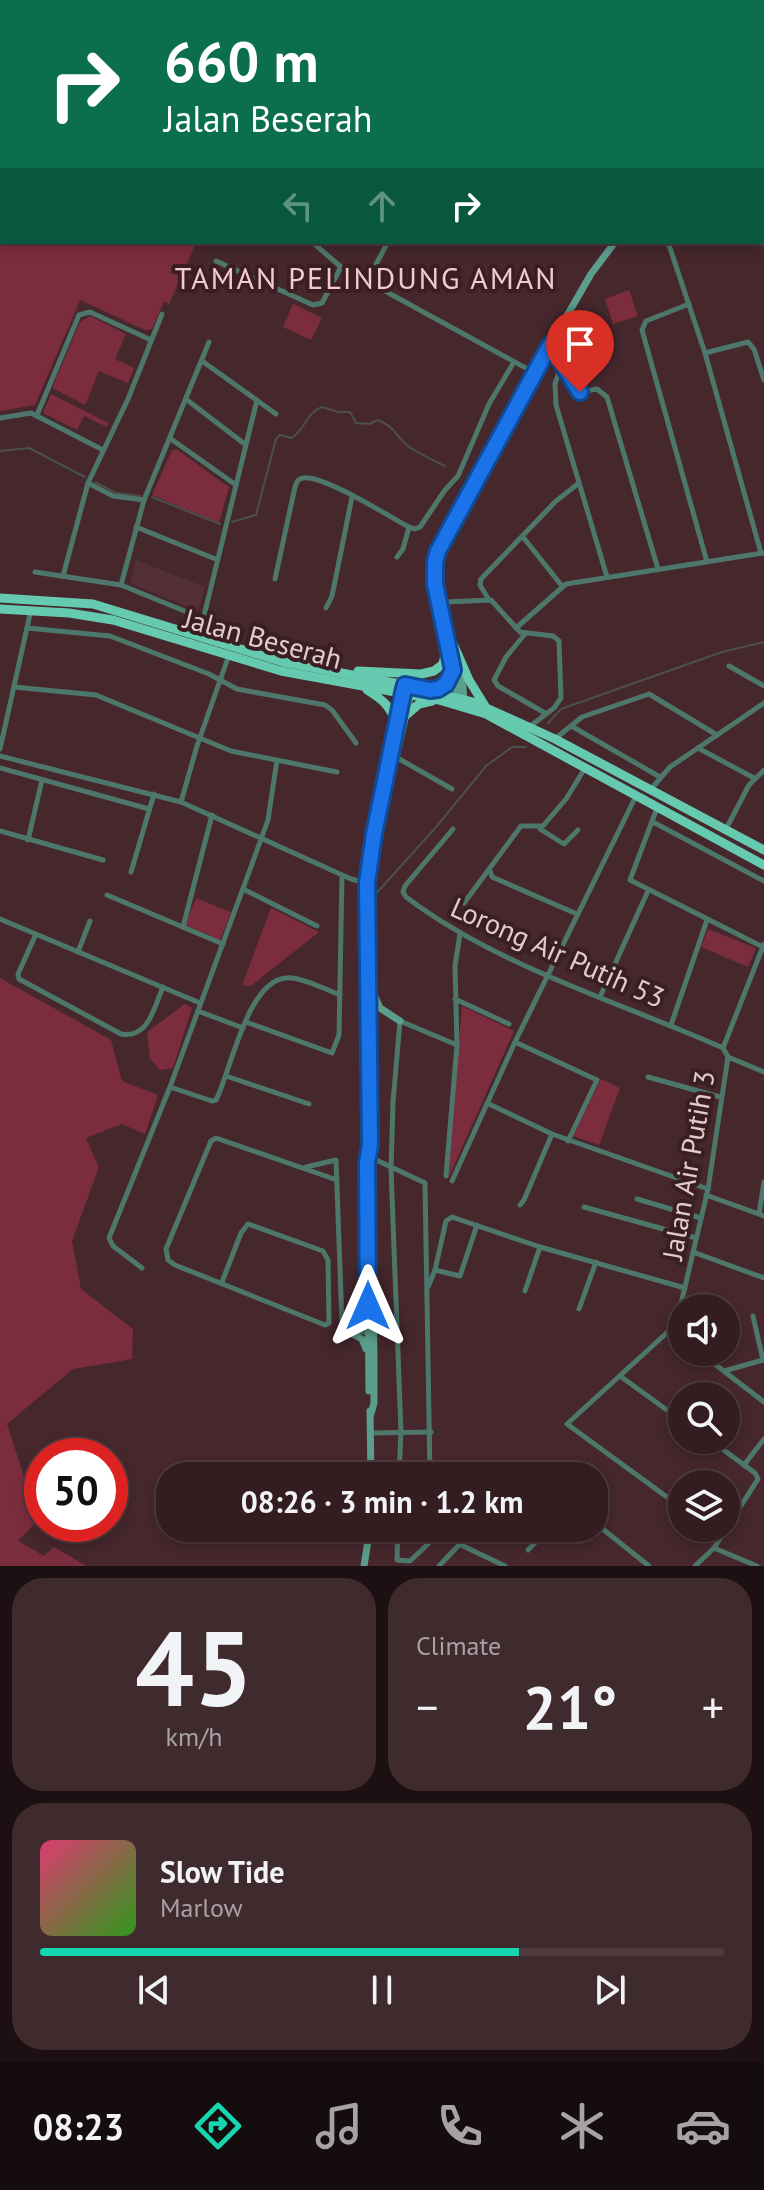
<!DOCTYPE html>
<html lang="en">
<head>
<meta charset="utf-8">
<style>
	:root { --surface:#341d21; --page:#3f2a2e; --text:#f1f3f6; --muted:#a9a2a5; --line:#4e3b3f; --accent:#18d5b2 }
	body { margin:0; font-family:"PT Sans",sans-serif; background:var(--page); color:var(--text); height:100vh; display:flex; flex-direction:column; font-size:30px; white-space:nowrap }
	* { box-sizing:border-box; margin:0 }
	p { font-size:26px; color:var(--muted) }
	.icon { flex:none; width:44px; height:44px; fill:none; stroke:currentColor; stroke-width:2; stroke-linecap:round; stroke-linejoin:round }
	.map { position:relative; height:1566px; overflow:hidden }
	.side { display:flex; flex-direction:column; gap:12px; padding:12px; background:#1d1012; flex:1 }
	.side>* { flex:none }
	.top-card { position:absolute; left:0px; top:0px; width:764px; height:244px; box-shadow:0 4px 12px #0003,0 0 0 2px var(--line); background:#0b6e4f; color:#fff; overflow:hidden }
	.fabs { position:absolute; left:668px; top:1294px; display:grid; gap:16px }
	.fabs a { display:grid; place-items:center; width:72px; height:72px; border-radius:50%; background:var(--surface); box-shadow:0 4px 12px #0003,0 0 0 2px var(--line); font-size:40px }
	.speed { position:absolute; left:24px; top:1438px; display:flex; gap:16px; font-size:40px; font-weight:700; text-align:center }
	.speed>* { display:grid; place-content:center; width:104px; height:104px; border-radius:50%; background:var(--surface); box-shadow:0 4px 12px #0003,0 0 0 2px var(--line); line-height:1 }
	.speed .limit { border:12px solid #d22; background:#fff; color:#111 }
	.pin { position:absolute; display:grid; place-items:center; width:68px; height:68px; color:#fff; margin:-82px -34px; border-radius:50% 50% 50% 0; rotate:-45deg; box-shadow:0 0 8px #0007 }
	.pin .icon { rotate:45deg }
	.me { position:absolute; width:88px; margin:-44px; rotate:0deg; stroke-linejoin:round; filter:drop-shadow(0 0 6px #0008) }
	.turn { display:flex; align-items:center; gap:28px; height:168px; padding:0 32px; font-size:36px }
	.turn .icon { width:104px; height:104px; stroke-width:2.5 }
	.turn b { display:block; font-size:56px; line-height:68px }
	.lanes { display:flex; align-items:center; height:76px; padding:0 32px; background:#0003; justify-content:center; gap:40px; direction:ltr }
	.lanes .off { opacity:.35 }
	.big { font-size:60px; font-weight:700; line-height:1.1 }
	.side .tile { flex:1; display:flex; flex-direction:column; justify-content:center; gap:12px; min-width:0; padding:0 28px; border-radius:32px; background:var(--page) }
	.side .dial { align-items:center; gap:0 }
	.dial b { font-size:104px; line-height:1 }
	.song { display:flex; align-items:center; gap:24px }
	.cover { width:96px; height:96px; border-radius:12px; background:linear-gradient(135deg,hsl(340 70% 55%),hsl(110 70% 35%)) }
	.played { height:8px; border-radius:4px; background:linear-gradient(90deg,var(--accent) 70%,var(--line) 70%) }
	.keys { display:flex; justify-content:space-around; direction:ltr }
	.heat { display:flex; justify-content:space-between; align-items:center; font-size:44px; direction:ltr }
	.side .tiles { flex:1; display:grid; gap:12px; grid-template-columns:1fr 1fr }
	.tile:last-child { grid-column:span 2 }
	.trip { position:absolute; left:156px; top:1462px; width:452px; height:80px; border-radius:32px; background:var(--surface); box-shadow:0 4px 12px #0003,0 0 0 2px var(--line); font-weight:700; line-height:80px; text-align:center }
	.menu { display:flex; height:128px; justify-content:space-around; align-items:center; background:#150c0d; color:var(--muted) }
	.menu .icon { width:56px; height:56px }
	.menu .on { color:var(--accent) }
	.menu b { font-size:36px; color:var(--text) }
	.map>svg:first-child { display:block }
	.built { fill:#542f35 }
	.green { fill:#7b2d3e }
	.lines { fill:none; stroke-linecap:round; stroke-linejoin:round }
	.stream { stroke:#4c4f4d; stroke-width:2 }
	.minor { stroke:#4e776c; stroke-width:5 }
	.secondary { stroke:#5b9e8c; stroke-width:7 }
	.trunk { stroke:#66cab0; stroke-width:9 }
	.route-casing { stroke:#114b97; stroke-width:20 }
	.route { stroke:#1a73e8; stroke-width:14 }
	.labels { text-anchor:middle; dominant-baseline:central; stroke-width:8; stroke-linejoin:round; paint-order:stroke }
	.street-label { font-size:28px; fill:#e0ccce; stroke:#3a1e22 }
	.neighbourhood-label { font-size:30px; letter-spacing:2px; fill:#f3cbcf; stroke:#3a1e22 }
</style>
</head>
<body>
<div class="map">
<svg width="764" height="1566" viewBox="0 0 764 1566">
	<rect width="100%" height="100%" fill="#45272c"/>
	<path class="built" d="M136,560l69,27 -7,24 -68,-28z"/>
	<g class="green">
		<path d="M0,0h399l-397,2v240l194,1 -27,61 -5,-3 -12,28 -7,1 -65,-30 -45,105 -35,6z"/>
		<path d="M629,290l9,26 -25,8 -8,-25z"/>
		<path d="M293,304l29,14 -11,22 -28,-13z"/>
		<path d="M90,316l36,18 -11,25 19,9 -6,15 -29,-12 -14,34 -33,-17 28,-66z"/>
		<path d="M51,394l58,29 -2,4 -23,-11 -7,14 -34,-17z"/>
		<path d="M176,449l53,38 -10,36 -67,-28 20,-45z"/>
		<path d="M196,898l35,14 -11,28 -35,-15z"/>
		<path d="M271,908l48,24 -68,54 -9,-1z"/>
		<path d="M708,929l48,19 -8,19 -47,-20z"/>
		<path d="M0,978l111,62 11,41 36,14 -13,39 -23,-10 -36,14 13,29 -27,74 9,48 52,40 -1,30 -59,10 -66,55 31,96 -20,21 26,15 10,-9 32,19h-86z"/>
		<path d="M185,1004l7,4 -19,60 -13,2 -10,-12 -3,-26z"/>
		<path d="M462,1006l52,25 -66,148z"/>
		<path d="M601,1079l19,9 -21,57 -26,-9z"/>
	</g>
	<g class="lines">
		<g class="stream">
			<path d="M0,451l29,-3 56,29"/>
			<path d="M95,482l21,11 24,3"/>
			<path d="M152,497l68,27"/>
			<path d="M232,522l24,-7 20,-76 4,-4 12,3c13,-9 15,-26 30,-31l16,5h12l6,11 13,1 9,-4c18,7 18,17 30,26 11,8 25,14 37,20"/>
			<path d="M548,723l13,-14 161,-57 42,-10"/>
			<path d="M373,897l64,-71 49,-60 26,-19h14"/>
		</g>
		<g class="minor">
			<path d="M448,2l1,-2"/>
			<path d="M514,2l1,-2"/>
			<path d="M762,207l2,-1"/>
			<path d="M312,242l29,25 194,106"/>
			<path d="M668,242l37,111 56,200"/>
			<path d="M216,261l97,44 9,-2 19,-36"/>
			<path d="M367,281l21,-39"/>
			<path d="M689,304l-43,17 -4,9 65,232"/>
			<path d="M550,345l30,47 17,-3 10,8 51,172"/>
			<path d="M705,353l43,-11 6,7 10,31"/>
			<path d="M202,361l74,53"/>
			<path d="M562,363l-7,21 1,21 51,172"/>
			<path d="M187,400l59,45"/>
			<path d="M37,415l42,-100 11,-3 61,28"/>
			<path d="M0,418l31,-5 72,37"/>
			<path d="M171,439l65,46"/>
			<path d="M88,483l25,13 31,4"/>
			<path d="M136,527l82,33"/>
			<path d="M523,537l39,49"/>
			<path d="M397,557l6,-8 6,-22"/>
			<path d="M35,572l86,13 83,34"/>
			<path d="M63,576l25,-93 40,-84 34,-85"/>
			<path d="M275,579l20,-92c2,-5 2,-8 8,-9 19,-4 87,39 106,49l6,2 5,-2 25,-37 13,-14 31,-72 25,-42"/>
			<path d="M121,585l23,-85 65,-158"/>
			<path d="M489,600l-9,-15 1,-6 75,-78 23,-18"/>
			<path d="M439,605l8,-3 44,-2 29,32 33,4 6,5 2,57 -7,10 -25,19"/>
			<path d="M326,608l6,-12 20,-99"/>
			<path d="M27,628l83,8 99,38 28,15 88,16 7,5 24,33"/>
			<path d="M516,628l50,-44 197,-31"/>
			<path d="M525,634l-19,23 -12,23 4,6 47,27"/>
			<path d="M199,636l58,-236"/>
			<path d="M729,666l35,20"/>
			<path d="M14,687l82,8 135,56 106,21"/>
			<path d="M573,727l87,50"/>
			<path d="M556,738l26,-21 67,-23 68,41"/>
			<path d="M698,748l56,30"/>
			<path d="M0,749l31,-139"/>
			<path d="M0,756l181,46 170,77 16,4"/>
			<path d="M394,756l58,33"/>
			<path d="M0,768l149,41"/>
			<path d="M651,789l19,-22 94,-64"/>
			<path d="M181,802l16,-56 32,-91"/>
			<path d="M657,808l-27,72 133,67"/>
			<path d="M653,822l111,59"/>
			<path d="M453,829l-48,57 -2,6 3,5c93,70 211,104 317,151l5,9"/>
			<path d="M540,829l24,15 14,-14"/>
			<path d="M726,829l23,-44 15,-15"/>
			<path d="M0,831l103,29"/>
			<path d="M28,840l14,-60"/>
			<path d="M490,871l2,6 85,37"/>
			<path d="M131,872l23,-78"/>
			<path d="M243,889l74,37"/>
			<path d="M107,895l116,49"/>
			<path d="M464,903l57,-77h22l23,-27 19,-31"/>
			<path d="M0,919l200,84"/>
			<path d="M183,927l29,-112"/>
			<path d="M36,934l-18,40 1,5 102,55c28,5 33,-27 42,-47"/>
			<path d="M78,952l12,-31"/>
			<path d="M600,997l48,-106"/>
			<path d="M455,999l54,25"/>
			<path d="M198,1011l45,17"/>
			<path d="M246,1022l86,31 7,-18 3,-160"/>
			<path d="M671,1025l36,-105"/>
			<path d="M515,1042l82,38 -29,61"/>
			<path d="M723,1048l41,-104"/>
			<path d="M728,1057l36,15"/>
			<path d="M226,1076l83,28"/>
			<path d="M648,1077l72,20"/>
			<path d="M170,1087l42,14 4,-1c15,-29 31,-119 70,-122 13,-2 41,12 54,17"/>
			<path d="M487,1103l65,31 156,55"/>
			<path d="M372,1158l53,25 5,293"/>
			<path d="M306,1167l30,-7 6,163 7,9h18"/>
			<path d="M446,1176l11,-131 -2,-79 5,-32"/>
			<path d="M452,1181l63,-139 121,-246"/>
			<path d="M706,1195l58,21"/>
			<path d="M637,1199l64,19"/>
			<path d="M520,1205l4,-5 28,-66"/>
			<path d="M584,1207l112,31"/>
			<path d="M759,1214l5,-32"/>
			<path d="M477,1225l-17,51 -25,-6 11,-49 6,-4 88,30 145,41"/>
			<path d="M693,1252l71,26"/>
			<path d="M142,1268l-29,-22 -4,-8 61,-151 82,-223 16,-44 9,-60"/>
			<path d="M222,1282l19,-49 7,-9 75,27 5,9 1,63 -4,2 -150,-60 -7,-5 -2,-11 45,-108 5,-3 121,42"/>
			<path d="M428,1287l7,-17"/>
			<path d="M525,1291l15,-44"/>
			<path d="M579,1309l17,-47"/>
			<path d="M753,1316l10,44"/>
			<path d="M671,1329l11,9"/>
			<path d="M699,1352l65,50"/>
			<path d="M724,1371l39,-11"/>
			<path d="M620,1376l62,45"/>
			<path d="M372,1433l59,-1"/>
			<path d="M520,1463l16,13"/>
			<path d="M744,1465l20,-26"/>
			<path d="M399,1476l2,-44 -10,-263 2,-67 7,-81 57,24"/>
			<path d="M682,1508l-115,-84 104,-95 9,-21 28,-119 20,-132"/>
			<path d="M594,1522l55,44"/>
			<path d="M398,1528l-1,32 13,1 19,-18 1,-15"/>
			<path d="M709,1528l12,9"/>
			<path d="M459,1544l46,22"/>
			<path d="M714,1548l43,18"/>
			<path d="M528,1550l21,-22"/>
			<path d="M439,1566l36,-38"/>
			<path d="M695,1566l19,-18 44,-69 -3,-6 -45,-33"/>
		</g>
		<g class="secondary">
			<path d="M762,59l2,-3"/>
			<path d="M457,661l6,25 1,18"/>
			<path d="M456,703c3,-14 -2,-31 -6,-44 -7,-30 -21,-78 -12,-108l112,-206 41,-71 24,-32"/>
			<path d="M390,766l6,-9 16,-67"/>
			<path d="M371,988l9,20 20,13"/>
			<path d="M369,1151l-2,12 2,228"/>
			<path d="M349,1332l13,7 4,10"/>
			<path d="M370,1411l1,65"/>
			<path d="M371,1414l3,-11v-43l-7,-477 7,-49 30,-145"/>
			<path d="M364,1566l6,-38"/>
		</g>
		<g class="trunk">
			<path d="M0,598l93,6 190,58 122,23 68,17 82,37 209,111"/>
			<path d="M0,609l69,4 44,7 168,51 158,29 47,14 278,151"/>
			<path d="M451,639l18,41 16,26"/>
			<path d="M358,671l63,3 13,-3 9,-7 4,-19"/>
			<path d="M367,690c15,9 25,17 29,35"/>
			<path d="M433,690l13,-6 7,-14"/>
			<path d="M406,715l13,-11 13,-3"/>
		</g>
	</g>
	<g class="lines">
		<defs>
			<path id="route" d="M368,1306l-1,-143 3,-18 -3,-262 7,-49 29,-141 2,-8 25,5 8,-1 8,-5 7,-14 -18,-86v-22l3,-11 112,-206 30,47"/>
		</defs>
		<use href="#route" class="route-casing"/>
		<use href="#route" class="route"/>
	</g>
	<g class="labels">
		<g class="street-label">
			<text transform="translate(263 638) rotate(15)">Jalan Beserah</text>
			<text transform="translate(558 952) rotate(24)">Lorong Air Putih 53</text>
			<text transform="translate(688 1165) rotate(-80)">Jalan Air Putih 3</text>
		</g>
		<g class="neighbourhood-label">
			<text x="366" y="277">TAMAN PELINDUNG AMAN</text>
		</g>
	</g>
</svg>
<div class="fabs">
<a><svg class="icon" aria-label="sound" viewBox="0 0 24 24"><path d="M4 9h4l5-4v14l-5-4H4zM17 9q2 3 0 6"/></svg></a>
<a><svg class="icon" aria-label="search" viewBox="0 0 24 24"><circle cx="10" cy="10" r="6"/><path d="M15 15l6 6"/></svg></a>
<a><svg class="icon" aria-label="layers" viewBox="0 0 24 24"><path d="M12 4l9 5-9 5-9-5zM3 14l9 5 9-5"/></svg></a>
</div>
<div class="speed"><div class="limit">50</div></div>
<div class="pin" style="left:580px;top:392px;background:#d93025"><svg class="icon" aria-label="arrive" viewBox="0 0 24 24"><path d="M6 21V4h12l-3 4 3 4H6"/></svg></div>
<svg class="me" style="left:368px;top:1306px" viewBox="-20 -20 40 40"><path d="M0-17L14 15 0 8-14 15z" fill="#1a73e8" stroke="#fff" stroke-width="4"/></svg>
<div class="trip">08:26 · 3 min · 1.2 km</div>
<div class="top-card">
<div class="turn"><svg class="icon" aria-label="right" viewBox="0 0 24 24"><path d="M7 20v-9h11M14 6l5 5-5 5"/></svg><div><b>660 m</b>Jalan Beserah</div></div>
<div class="lanes"><svg class="icon off" aria-label="left" viewBox="0 0 24 24"><path d="M17 20v-9H6M10 6l-5 5 5 5"/></svg><svg class="icon off" aria-label="ahead" viewBox="0 0 24 24"><path d="M12 20V5M6 11l6-6 6 6"/></svg><svg class="icon" aria-label="right" viewBox="0 0 24 24"><path d="M7 20v-9h11M14 6l5 5-5 5"/></svg></div>
</div>
</div>
<section class="side">
<div class="tiles">
<div class="tile dial"><b>45</b><p>km/h</p></div>
<div class="tile"><p>Climate</p>
<div class="heat"><a>−</a><b class="big">21°</b><a>+</a></div>
</div>
<div class="tile">
<div class="song"><i class="cover"></i><div><b>Slow Tide</b><p>Marlow</p></div></div>
<div class="played"></div>
<div class="keys"><svg class="icon" aria-label="previous" viewBox="0 0 24 24"><path d="M18 5L8 12l10 7zM5 5v14"/></svg><svg class="icon" aria-label="pause" viewBox="0 0 24 24"><path d="M8 5v14M16 5v14"/></svg><svg class="icon" aria-label="next" viewBox="0 0 24 24"><path d="M6 5l10 7-10 7zM19 5v14"/></svg></div>
</div>
</div>
</section>
<nav class="menu">
<b>08:23</b>
<svg class="icon on" aria-label="directions" viewBox="0 0 24 24"><path d="M12 3l9 9-9 9-9-9zM9 14v-3h6M13 9l2 2-2 2"/></svg>
<svg class="icon" aria-label="music" viewBox="0 0 24 24"><path d="M9 18V5l10-2v13"/><circle cx="6" cy="18" r="3"/><circle cx="16" cy="16" r="3"/></svg>
<svg class="icon" aria-label="phone" viewBox="0 0 24 24"><path d="M5 4h4l2 5-3 2q2 4 5 5l2-3 5 2v4C11 20 4 13 5 4z"/></svg>
<svg class="icon" aria-label="climate" viewBox="0 0 24 24"><path d="M12 3v18M4 7l16 10M4 17L20 7"/></svg>
<svg class="icon" aria-label="car" viewBox="0 0 24 24"><path d="M5 17H2v-5l4-1 3-4h7l3 4 3 1v5h-3M9 17h6M6 11h13"/><circle cx="7" cy="17" r="2"/><circle cx="17" cy="17" r="2"/></svg>
</nav>
</body>
</html>
